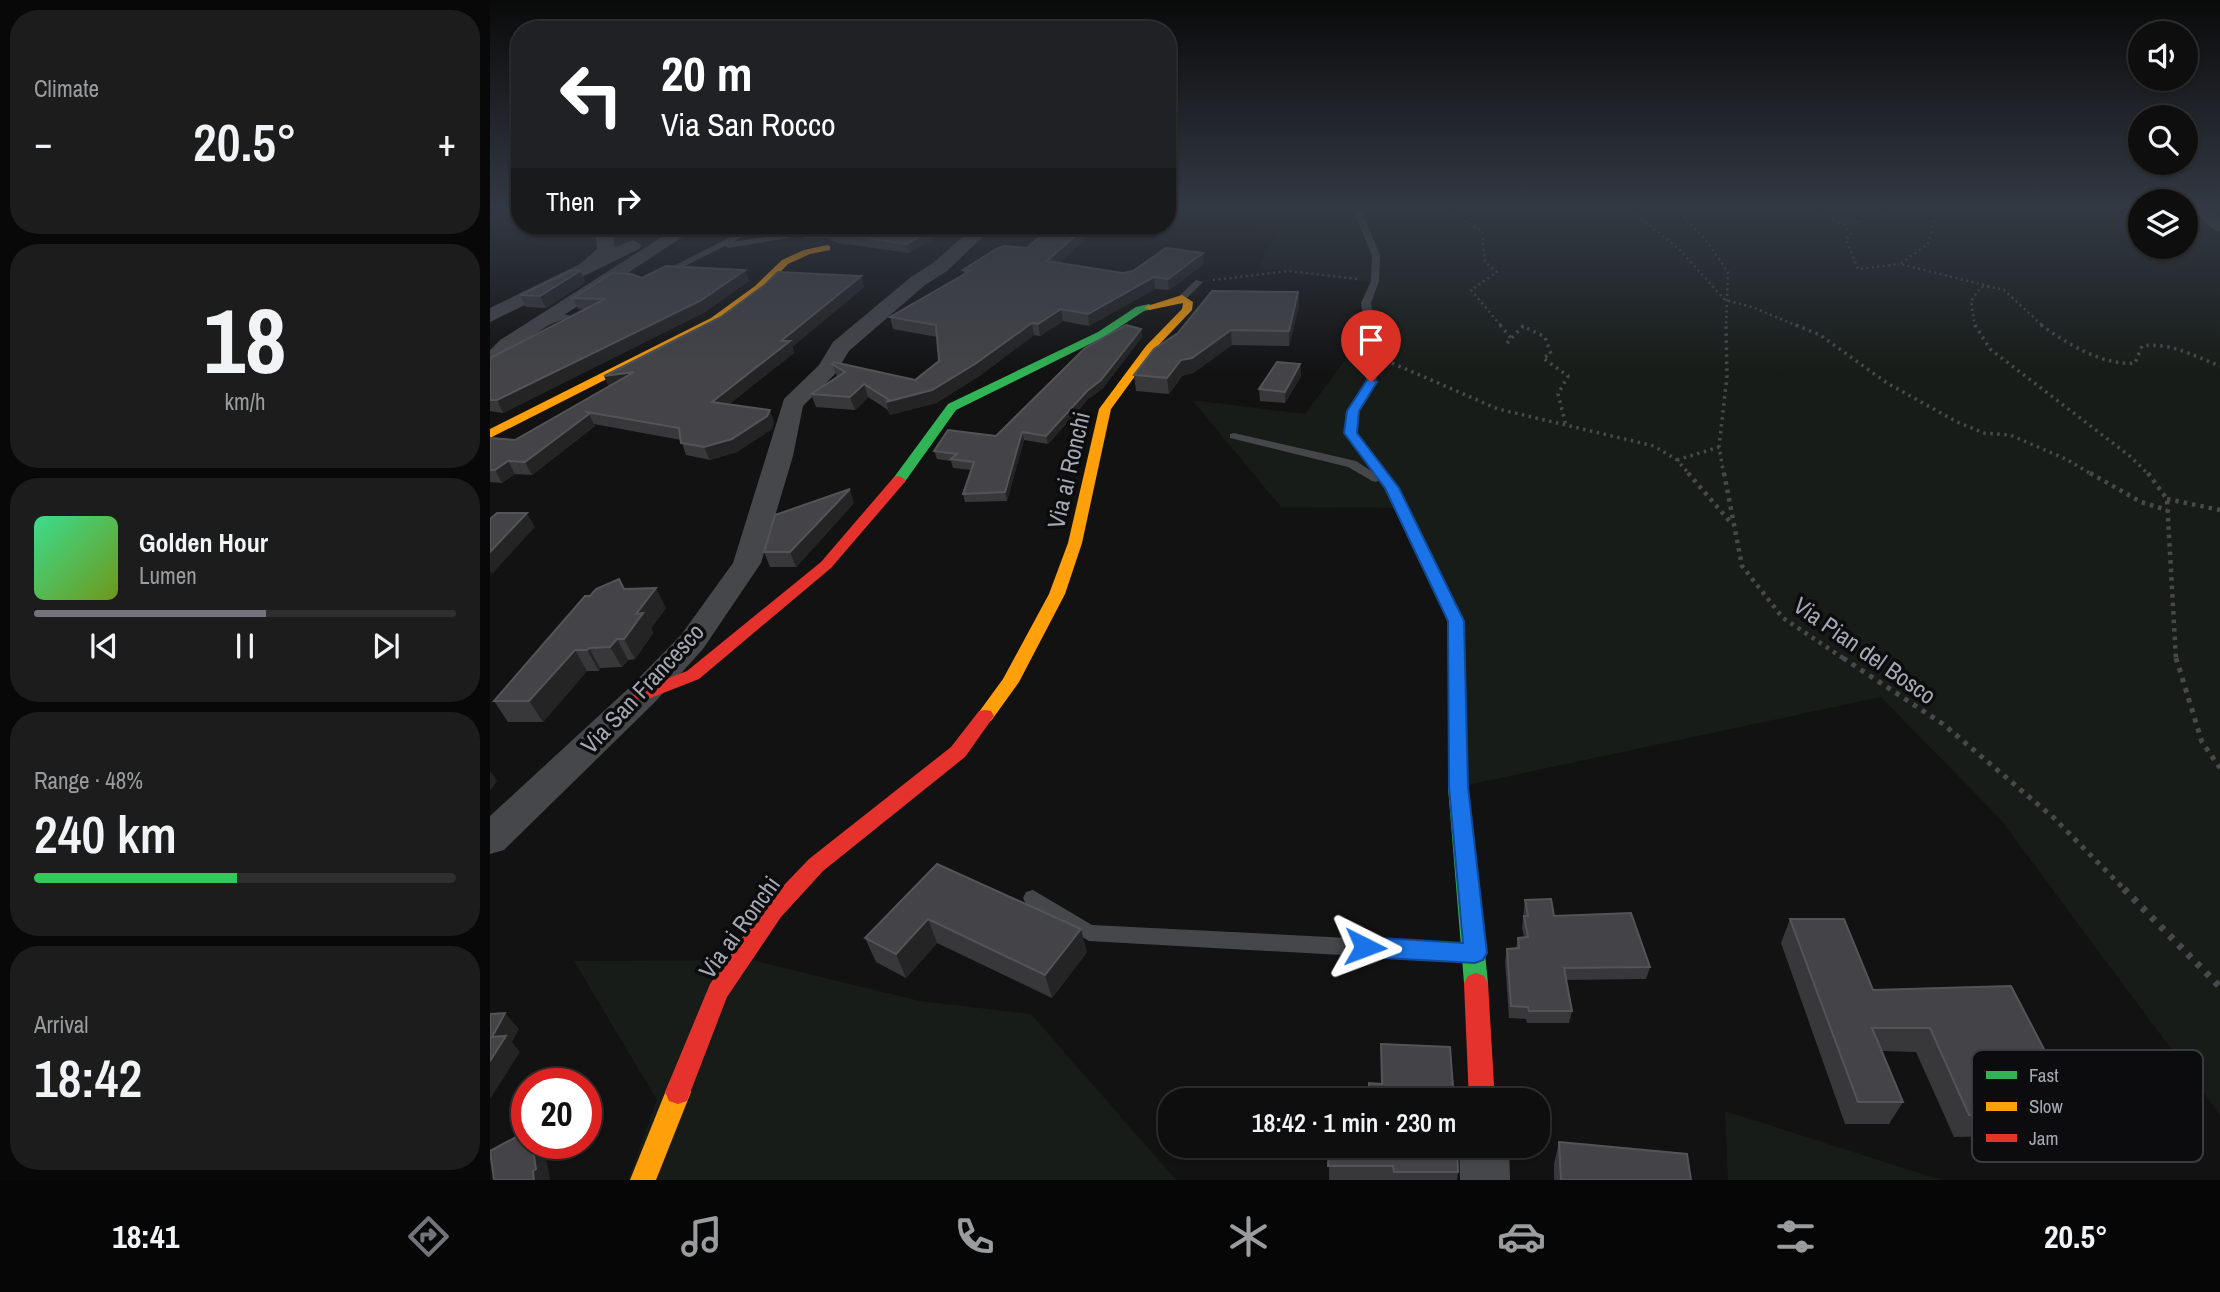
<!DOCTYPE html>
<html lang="en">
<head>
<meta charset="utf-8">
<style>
	:root { --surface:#0e0e0e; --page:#1c1c1c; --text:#f1f3f6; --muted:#9b9c9e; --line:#2e2e2e; --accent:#71747a }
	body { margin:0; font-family:"Archivo Narrow",sans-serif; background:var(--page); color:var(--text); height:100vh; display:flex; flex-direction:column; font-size:26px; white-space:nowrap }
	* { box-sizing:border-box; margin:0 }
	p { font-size:23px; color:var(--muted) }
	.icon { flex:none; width:38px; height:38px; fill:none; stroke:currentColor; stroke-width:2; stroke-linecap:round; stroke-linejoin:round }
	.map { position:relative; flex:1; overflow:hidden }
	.sheet { display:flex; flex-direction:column; gap:10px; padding:10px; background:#080808; width:490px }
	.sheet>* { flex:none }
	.banner { position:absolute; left:21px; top:21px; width:665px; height:214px; border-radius:28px; box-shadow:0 2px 5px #0004,0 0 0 2px var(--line); background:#202124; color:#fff; overflow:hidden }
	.buttons { position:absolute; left:1638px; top:21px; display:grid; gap:14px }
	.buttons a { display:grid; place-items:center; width:70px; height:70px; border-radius:50%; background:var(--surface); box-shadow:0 2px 5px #0004,0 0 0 2px var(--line); font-size:35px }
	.speed { position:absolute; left:21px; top:1068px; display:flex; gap:14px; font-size:35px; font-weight:700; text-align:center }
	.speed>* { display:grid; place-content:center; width:91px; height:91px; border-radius:50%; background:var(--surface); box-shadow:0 2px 5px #0004,0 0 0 2px var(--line); line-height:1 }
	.speed .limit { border:10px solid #d22; background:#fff; color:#111 }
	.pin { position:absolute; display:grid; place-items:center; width:60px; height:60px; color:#fff; margin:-72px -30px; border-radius:50% 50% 50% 0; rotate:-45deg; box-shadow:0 0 7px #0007 }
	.pin .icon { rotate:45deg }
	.me { position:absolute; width:77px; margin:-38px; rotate:93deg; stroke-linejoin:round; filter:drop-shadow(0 0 5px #0008) }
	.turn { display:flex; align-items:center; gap:24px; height:147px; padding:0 35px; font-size:32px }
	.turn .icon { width:91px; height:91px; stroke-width:2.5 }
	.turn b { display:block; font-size:49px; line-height:60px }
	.then { display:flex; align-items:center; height:66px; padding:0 35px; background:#0003; gap:14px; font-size:26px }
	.big { font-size:52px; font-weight:600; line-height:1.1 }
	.sheet .card { flex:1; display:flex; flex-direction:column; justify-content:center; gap:10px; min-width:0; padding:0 24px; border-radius:28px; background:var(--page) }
	.sheet .dial { align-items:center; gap:0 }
	.dial b { font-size:91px; line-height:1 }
	.song { display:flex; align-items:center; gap:21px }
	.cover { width:84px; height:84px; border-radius:10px; background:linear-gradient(135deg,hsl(150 70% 55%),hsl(80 70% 35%)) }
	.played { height:7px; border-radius:4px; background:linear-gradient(90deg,var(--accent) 55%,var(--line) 55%) }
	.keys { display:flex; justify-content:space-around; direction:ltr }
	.heat { display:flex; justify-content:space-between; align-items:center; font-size:38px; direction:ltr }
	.charge { height:10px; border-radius:5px; background:linear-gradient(90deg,#34c759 48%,var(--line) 0) }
	.trip { position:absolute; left:668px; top:1088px; width:392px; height:70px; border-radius:28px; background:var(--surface); box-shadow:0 2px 5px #0004,0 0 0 2px var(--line); font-weight:600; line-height:70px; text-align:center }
	.dock { display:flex; height:112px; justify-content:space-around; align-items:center; background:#060606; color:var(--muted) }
	.dock .icon { width:49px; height:49px }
	.dock .current { color:var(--accent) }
	.dock b { font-size:32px; color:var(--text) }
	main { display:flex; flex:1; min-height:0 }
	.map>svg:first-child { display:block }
	.green { fill:#171c18 }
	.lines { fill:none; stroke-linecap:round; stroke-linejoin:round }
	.path-far4 { stroke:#48494c; stroke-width:2.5; stroke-dasharray:2 3.5; stroke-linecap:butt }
	.path-far3 { stroke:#48494c; stroke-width:3.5; stroke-dasharray:2.5 4.5; stroke-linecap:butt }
	.path-far2 { stroke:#48494c; stroke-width:4.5; stroke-dasharray:3.5 5; stroke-linecap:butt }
	.path-far1 { stroke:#48494c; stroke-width:5; stroke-dasharray:4.5 6; stroke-linecap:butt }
	.path { stroke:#48494c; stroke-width:7; stroke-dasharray:5 8; stroke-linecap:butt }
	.lane { fill:#46474b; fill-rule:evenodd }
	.street { fill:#46474b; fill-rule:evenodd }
	.fast { fill:#30b455; fill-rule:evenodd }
	.slow { fill:#ff9f0a; fill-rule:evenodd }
	.jam { fill:#e5322d; fill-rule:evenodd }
	.wall { fill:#38383b }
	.shaded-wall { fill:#242425 }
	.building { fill:#444448; stroke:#535458; stroke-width:2 }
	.route { fill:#1a73e8; stroke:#114b97; stroke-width:2 }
	.labels { text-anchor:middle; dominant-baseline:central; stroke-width:7; stroke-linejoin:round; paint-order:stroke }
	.street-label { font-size:24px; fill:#a4a8b2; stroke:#0c0c0e }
	.key { fill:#0c0c0e; stroke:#3a3b3f; stroke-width:2 }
	.key-label { font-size:19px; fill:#a4a8b2 }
</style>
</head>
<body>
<main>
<section class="sheet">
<div class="card"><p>Climate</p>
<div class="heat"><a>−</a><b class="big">20.5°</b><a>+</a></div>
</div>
<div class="card dial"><b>18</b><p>km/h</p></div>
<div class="card">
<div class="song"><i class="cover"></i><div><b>Golden Hour</b><p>Lumen</p></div></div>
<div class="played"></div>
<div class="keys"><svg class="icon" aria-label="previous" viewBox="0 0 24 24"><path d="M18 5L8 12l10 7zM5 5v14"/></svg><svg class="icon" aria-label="pause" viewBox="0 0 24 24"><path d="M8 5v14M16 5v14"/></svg><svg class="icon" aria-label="next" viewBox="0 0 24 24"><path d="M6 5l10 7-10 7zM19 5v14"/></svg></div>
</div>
<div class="card"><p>Range · 48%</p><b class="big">240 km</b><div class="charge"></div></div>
<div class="card"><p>Arrival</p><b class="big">18:42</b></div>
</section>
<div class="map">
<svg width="1730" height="1180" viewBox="0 0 1730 1180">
	<rect width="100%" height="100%" fill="#121212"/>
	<g class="green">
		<path d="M677,208h973v39h46v-39h34v907l-219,-295 -120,-123 -423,90 -2,-166 -56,-113 -119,-1 -89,-107 113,14 47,-63 24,-68 -117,-15 17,-34 -109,-17z"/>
		<path d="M119,226h48l8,2 -45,21 -10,-1z"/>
		<path d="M262,960l168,41 111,13 145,166h-548l29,-80 -83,-139z"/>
		<path d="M1235,1111l216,69h-213z"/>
	</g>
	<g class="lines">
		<g class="path-far4">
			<path d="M958,208l1,5 33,18 3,31 12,10 -26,18 31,37"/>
			<path d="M1138,208l51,41 46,51 27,7 48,20"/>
			<path d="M1186,208l31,34 21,30 -2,55"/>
			<path d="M1312,208l42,17 7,9 -5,5 12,30 42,-5"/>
			<path d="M1454,208l-9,10 -7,26 -28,20 104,26 40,37"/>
			<path d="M0,214l30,5"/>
			<path d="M1390,216l14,1"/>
			<path d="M1355,225l35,-9 2,-8"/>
			<path d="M723,280l76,-9 68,8"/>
			<path d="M1032,327h3"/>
			<path d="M1485,327l-4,-26 10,-14h10"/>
		</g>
		<g class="path-far3">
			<path d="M1010,325l11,13"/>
			<path d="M1306,325l24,10 67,48 70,39 27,11 26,2 56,24 27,16"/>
			<path d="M1485,325l15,24 141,108 18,18"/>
			<path d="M1551,325c25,18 62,41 94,38l7,-17c28,-4 52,10 78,20"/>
			<path d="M1017,343l16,-17 22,11 6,17 -8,4 25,18 -10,18 8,32"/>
			<path d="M902,363l106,46 156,37 23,14 13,15"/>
			<path d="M1187,460l42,-13"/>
			<path d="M1234,475l-5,-28 8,-71 -1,-51"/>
		</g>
		<g class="path-far2">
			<path d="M1198,473l44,51"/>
			<path d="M1234,473l18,93 41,52 63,42"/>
			<path d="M1600,473l51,29 26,8"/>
			<path d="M1658,473l19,26 9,161"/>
			<path d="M1677,499l53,11"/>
		</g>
		<g class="path-far1">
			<path d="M1353,658l100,66 111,94 72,73"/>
			<path d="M1686,658l26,84 18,26"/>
		</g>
		<path class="path" d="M1634,889l96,98"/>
		<g class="lane">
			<path d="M862,208h8l20,47 -1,26 -8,22 8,52 -3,27 -17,28 -2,23 23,32 -6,4 -4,-1 -25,-35 2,-23 19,-28 3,-27 -8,-52 10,-22 1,-26z"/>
			<path d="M262,226h10l-29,16 71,-11 15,-5h11l-25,9 -77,13 -3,-2 -60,30 -7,-2z"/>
			<path d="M706,280l7,2 -18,18h-6v-4z"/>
			<path d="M73,314l8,2 -27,11 -8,-2z"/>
			<path d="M744,433l122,28 26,17 -6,4 -4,-1 -24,-14 -118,-29v-4z"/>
			<path d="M543,890l59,35 375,19 7,3 3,6 -3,6 -7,3 -378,-21 -63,-37 -3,-6 3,-6z"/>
		</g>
		<g class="street">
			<path d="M1701,208h18l11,9v14l-6,-1z"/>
			<path d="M105,226h16l4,21 18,-7 9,5 -3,4 -149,73v-14l90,-44 17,-15z"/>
			<path d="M189,226h20l-185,122 -16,20 -8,2v-20l10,-10z"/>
			<path d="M485,226h19l-47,45 -22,14 -76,66 -14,23 -32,32 -10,50 -32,107 -58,86 -49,54 -150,147 -14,4v-38l140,-129 51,-52 52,-72 51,-164 35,-34 14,-23 78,-65 22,-14z"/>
			<path d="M969,1146h50l1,34h-50z"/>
		</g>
		<g class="fast">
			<path d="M659,304l5,3 -1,2 -9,2 -38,25 -150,74 -52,73h-10l-2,-3 56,-76 150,-72 38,-25z"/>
			<path d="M884,461l5,1 20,26 65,133 4,166 20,196 -4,7 -8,3 -8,-3 -4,-7 -16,-196v-166l-63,-132 -18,-24z"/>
		</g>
		<g class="slow">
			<path d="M337,245l3,1v4l-20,4 -22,10 -25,26 -44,32 -229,116v-9l221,-111 44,-32 27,-26 22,-10z"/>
			<path d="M692,295l11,7 -1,8 -38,40 -43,59 -29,134 -17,51 -46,88 -28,39h-12l-3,-5 27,-37 46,-85 19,-51 31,-134 47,-63 36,-37 1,-6 -34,7 -5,-3z"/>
			<path d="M188,1080l9,3 4,9 -35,88h-26l39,-97z"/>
		</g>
		<g class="jam">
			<path d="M409,476l7,4 -2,3 -73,85 -132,111 -51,20h-12l-3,-4 3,-4 51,-20 134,-109 73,-85z"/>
			<path d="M495,710l6,1 3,5 -29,41 -142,114 -42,46 -54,80 -40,104 -9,3 -9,-3 -4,-9 45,-108 55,-79 44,-46 142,-112 28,-36z"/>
			<path d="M986,973l8,3 4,7 7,118h-26l-5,-118 4,-7z"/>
		</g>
	</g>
	<g class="wall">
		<path d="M270,226h196l-47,27 -71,-10 -10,-5h-23l-3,-10h2l-29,5v-2l-14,-1z"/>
		<path d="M609,226l-40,37 63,10 82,-9 -35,26 -14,-1 -66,37 -26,-5 -23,15 -6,-1 -56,42 -42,26 -46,12 -2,-5 -20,-13 -13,13 -39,-3 -5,-13 26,-17 -5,-13 83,16 24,-19 -2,-24 -44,-8 -3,-12 74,-43 -1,-4 64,-22z"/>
		<path d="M255,270l4,11 -44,31 -202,101 -13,-2v-53l95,-49h-7l-5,-11 69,-20z"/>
		<path d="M371,276l3,11 -72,60 2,6 -65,51 45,18 -2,7 -35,23 -27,8 -24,-5 -5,-15 -87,-16 1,2 -63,49 -17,-1 -13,9 -12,-1v-44l25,2 94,-54 -5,-10z"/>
		<path d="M96,282l-40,26 -20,-1 -6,-12z"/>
		<path d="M808,292l1,14 -10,40 -57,-1 -39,28 -11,3 -13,18 -33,-3 -2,-16z"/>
		<path d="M651,329l1,8 -39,51 -15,11 -40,45 -24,-4 -17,61 -42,1 -2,-8 8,-24 -18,-2 -2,-7 -14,-2 -3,-8 62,-15z"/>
		<path d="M810,364l1,12 -16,27 -25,-2 -1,-12z"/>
		<path d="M364,503l-58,64h-26l-6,-15z"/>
		<path d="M134,589l42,19 -15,20 2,5 -18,26 -7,1 -6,7 -22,1 -1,3h-12l-44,51h-35l-14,-21 96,-105z"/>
		<path d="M447,864l150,88 -35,46 -115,-55 -31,35 -30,-16 -11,-24z"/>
		<path d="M1035,900l29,16 96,51 -4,12 -80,1 6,31 -3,12h-42l-1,-4 -17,-1 -4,-57 2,-12 9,-1 2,-10 6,-1 -2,-9z"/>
		<path d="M1300,919l83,71 173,63 -17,23 -30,-1 19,38 -18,23 -46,1 -38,-85 -34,-1 21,51 -14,22h-44l-64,-181z"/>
		<path d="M891,1044l73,57 -85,-5 12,-12z"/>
		<path d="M1069,1142l132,38h-137v-16z"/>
		<path d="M816,1146h151l1,26 -1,8h-128v-32h-23z"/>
	</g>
	<g class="shaded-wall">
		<path d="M87,226h17l-1,4 -12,5z"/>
		<path d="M283,226h43l-41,7z"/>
		<path d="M448,226h18l-47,27 -2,-9z"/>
		<path d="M596,226h13l-50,47 -2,-12z"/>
		<path d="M713,253l1,11 -35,26 -1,-11z"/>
		<path d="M255,270l4,11 -44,31 -202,101 -6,-13z"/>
		<path d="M90,271l6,11 -40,26 -6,-12z"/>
		<path d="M371,276l3,11 -72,60 2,6 -77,61 -5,-12 69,-61z"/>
		<path d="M664,277l1,12 -66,37 -1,-12z"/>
		<path d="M808,292l1,14 -10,40v-15z"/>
		<path d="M571,309l2,12 -23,15 -2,-12z"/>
		<path d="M542,323l2,12 -56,42 -42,26 -46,12 -4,-13z"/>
		<path d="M651,329l1,8 -39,51 -15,11 -40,45 -2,-8z"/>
		<path d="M741,330l1,15 -39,28 -11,3 -13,18 -2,-16 14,-18z"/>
		<path d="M810,364l1,12 -16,27v-11z"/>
		<path d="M144,372l-24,16 -6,-12z"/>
		<path d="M374,384l4,13 -13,13 -5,-13z"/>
		<path d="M280,410l4,12 -2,7 -35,23 -27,8 -6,-13z"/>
		<path d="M99,414l6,12 -63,49 -7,-13z"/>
		<path d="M532,432l2,8 -17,61 -2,-9z"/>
		<path d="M18,461l7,13 -13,9 -7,-13z"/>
		<path d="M360,489l4,14 -58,64 -6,-15z"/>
		<path d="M37,513l8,14 -43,47 -2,-3v-19z"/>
		<path d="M166,588l10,20 -15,20 2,5 -18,26 -11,-20 12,-25z"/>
		<path d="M127,639l11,21 -6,7 -12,-20z"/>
		<path d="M99,648l11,20 -1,3 -12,-21z"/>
		<path d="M85,650l12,21 -44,51 -14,-21z"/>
		<path d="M0,771l7,10 -7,10z"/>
		<path d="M438,919l9,24 -31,35 -10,-24z"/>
		<path d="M591,929l6,23 -35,46 -7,-23z"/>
		<path d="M15,1013l14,16 -7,13 8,10 -30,47v-38l2,-24z"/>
		<path d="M42,1143h11l1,1 6,36h-16z"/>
	</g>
	<g class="building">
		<path d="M320,226h128l-31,18 -72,-11 -10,-4 -23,-1z"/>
		<path d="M563,226h33l-39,35 75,12 11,-2 33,-23 37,5 -35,26 -14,-2 -66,37 -27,-5 -23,15 -6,-1 -57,41 -43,26 -46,12 3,-2 -25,-16 -14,13 -39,-3 34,-22 -13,-8 2,-2 81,18 24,-19 -3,-36 -46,-8 80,-46 -7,-1 35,-22 6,-2 23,2z"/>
		<path d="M176,266l79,4 -45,31 -203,99h-7v-42l115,-59 -32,-1 39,-25 19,1 11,4z"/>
		<path d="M82,270l8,1 -40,25 -20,-1z"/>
		<path d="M288,272l83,4 -80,65h9l-78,61 58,8 -3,6 -35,23 -28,8 -23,-4 -2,-15 -92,-16 2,2 -64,48 -17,-1 -13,9h-5v-32l25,2 119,-68 -30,4 117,-59 45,-33z"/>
		<path d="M722,291l86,1 -9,39 -58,-1 -39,28 -11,2 -14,18 -33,-3 20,-26 24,-16z"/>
		<path d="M636,325l15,4 -40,51 -14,11 -41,45 -24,-4 -17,60 -42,2 11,-32 -23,-3 6,-5 -23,-3 14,-21 48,6 89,-88z"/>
		<path d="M787,362l23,2 -15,28 -26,-3z"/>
		<path d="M360,489l-60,63h-26l11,-37z"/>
		<path d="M7,513h30l-37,39v-33z"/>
		<path d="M129,579l5,10 32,-1 -20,26 7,-1 -19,26h-7l-7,8 -21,1 -2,2h-12l-46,51h-35l91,-105h5l6,-7z"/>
		<path d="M447,864l144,65 -36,46 -117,-56 -32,35 -31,-16z"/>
		<path d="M1061,899l3,17 77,-3 19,54 -86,1 8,43h-43l-1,-4 -17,-1 -4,-57 12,-1 -1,-10 10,-1 -4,-21h4l-3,-16z"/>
		<path d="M1300,919h54l29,71 138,-4 35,67 -58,-1 30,61 -49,2 -39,-87h-58l31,74h-45z"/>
		<path d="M15,1013l-13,24 14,-1 -16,25v-47z"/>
		<path d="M891,1044l69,3 4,54h-148v-2l63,-3v-13l13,1z"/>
		<path d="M37,1131v12h5l4,26 -3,2 1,9h-40l-4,-29z"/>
		<path d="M1069,1142l128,12 4,26h-130z"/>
		<path d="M839,1146h128l1,26h-64l-1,-6h-65z"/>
	</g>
	<linearGradient id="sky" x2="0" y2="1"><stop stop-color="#0a0a0a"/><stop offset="0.56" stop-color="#333944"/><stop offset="1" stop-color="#333944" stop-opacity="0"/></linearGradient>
	<rect width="1730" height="373" fill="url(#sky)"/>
	<path class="route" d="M881,379l6,3 -18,29 -2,22 42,55 65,133 4,166 19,166 -4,7 -8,3 -110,-6 -8,-3 -3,-7 3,-7 8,-3 98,6 -14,-156 -1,-166 -63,-133 -41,-55 3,-22 20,-31z"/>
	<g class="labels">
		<g class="street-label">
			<text transform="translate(578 470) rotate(-77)">Via ai Ronchi</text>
			<text transform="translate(1375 650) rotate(35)">Via Pian del Bosco</text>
			<text transform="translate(152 688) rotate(-47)">Via San Francesco</text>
			<text transform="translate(249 927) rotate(-54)">Via ai Ronchi</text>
		</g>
	</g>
	<rect x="1482" y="1050" width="231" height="112" rx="10" class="key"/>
	<rect x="1496" y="1071" width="31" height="8" fill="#30b455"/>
	<rect x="1496" y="1102" width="31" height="9" fill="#ff9f0a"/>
	<rect x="1496" y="1134" width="31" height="8" fill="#e5322d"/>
	<g class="key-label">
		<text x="1539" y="1082">Fast</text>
		<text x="1539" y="1113">Slow</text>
		<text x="1539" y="1145">Jam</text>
	</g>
</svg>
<div class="buttons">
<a><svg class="icon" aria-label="sound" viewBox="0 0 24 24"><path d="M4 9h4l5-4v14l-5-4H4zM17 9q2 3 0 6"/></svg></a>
<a><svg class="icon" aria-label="search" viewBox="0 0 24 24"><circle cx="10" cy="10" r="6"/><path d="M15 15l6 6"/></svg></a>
<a><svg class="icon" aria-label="layers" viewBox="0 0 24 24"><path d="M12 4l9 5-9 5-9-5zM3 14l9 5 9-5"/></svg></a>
</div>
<div class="speed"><div class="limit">20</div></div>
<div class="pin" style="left:881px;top:382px;background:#d93025"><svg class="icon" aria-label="arrive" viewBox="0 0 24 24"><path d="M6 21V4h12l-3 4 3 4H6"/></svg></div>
<svg class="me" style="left:875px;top:947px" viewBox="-20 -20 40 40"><path d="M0-17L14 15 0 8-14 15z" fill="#1a73e8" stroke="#fff" stroke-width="4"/></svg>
<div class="trip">18:42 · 1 min · 230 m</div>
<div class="banner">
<div class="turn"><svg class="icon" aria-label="left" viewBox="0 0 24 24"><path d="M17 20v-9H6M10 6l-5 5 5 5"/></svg><div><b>20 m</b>Via San Rocco</div></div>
<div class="then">Then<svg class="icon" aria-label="right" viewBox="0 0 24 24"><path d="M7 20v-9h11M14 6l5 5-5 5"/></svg></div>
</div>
</div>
</main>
<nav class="dock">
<b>18:41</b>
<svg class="icon current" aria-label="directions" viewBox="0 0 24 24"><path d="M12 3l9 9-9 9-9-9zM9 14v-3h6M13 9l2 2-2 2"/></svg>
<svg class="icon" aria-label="music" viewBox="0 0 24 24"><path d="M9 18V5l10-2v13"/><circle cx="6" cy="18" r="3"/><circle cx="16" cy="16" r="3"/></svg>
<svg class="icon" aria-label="phone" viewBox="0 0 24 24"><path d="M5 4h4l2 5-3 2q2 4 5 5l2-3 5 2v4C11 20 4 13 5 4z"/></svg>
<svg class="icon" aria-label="climate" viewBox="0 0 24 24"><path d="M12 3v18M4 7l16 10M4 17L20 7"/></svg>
<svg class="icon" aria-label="car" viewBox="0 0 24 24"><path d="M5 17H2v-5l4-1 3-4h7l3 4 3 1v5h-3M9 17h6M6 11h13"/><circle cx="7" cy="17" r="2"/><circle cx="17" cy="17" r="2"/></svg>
<svg class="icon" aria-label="filters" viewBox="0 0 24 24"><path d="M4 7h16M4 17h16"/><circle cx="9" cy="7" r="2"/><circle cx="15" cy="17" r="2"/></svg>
<b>20.5°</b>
</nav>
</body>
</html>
